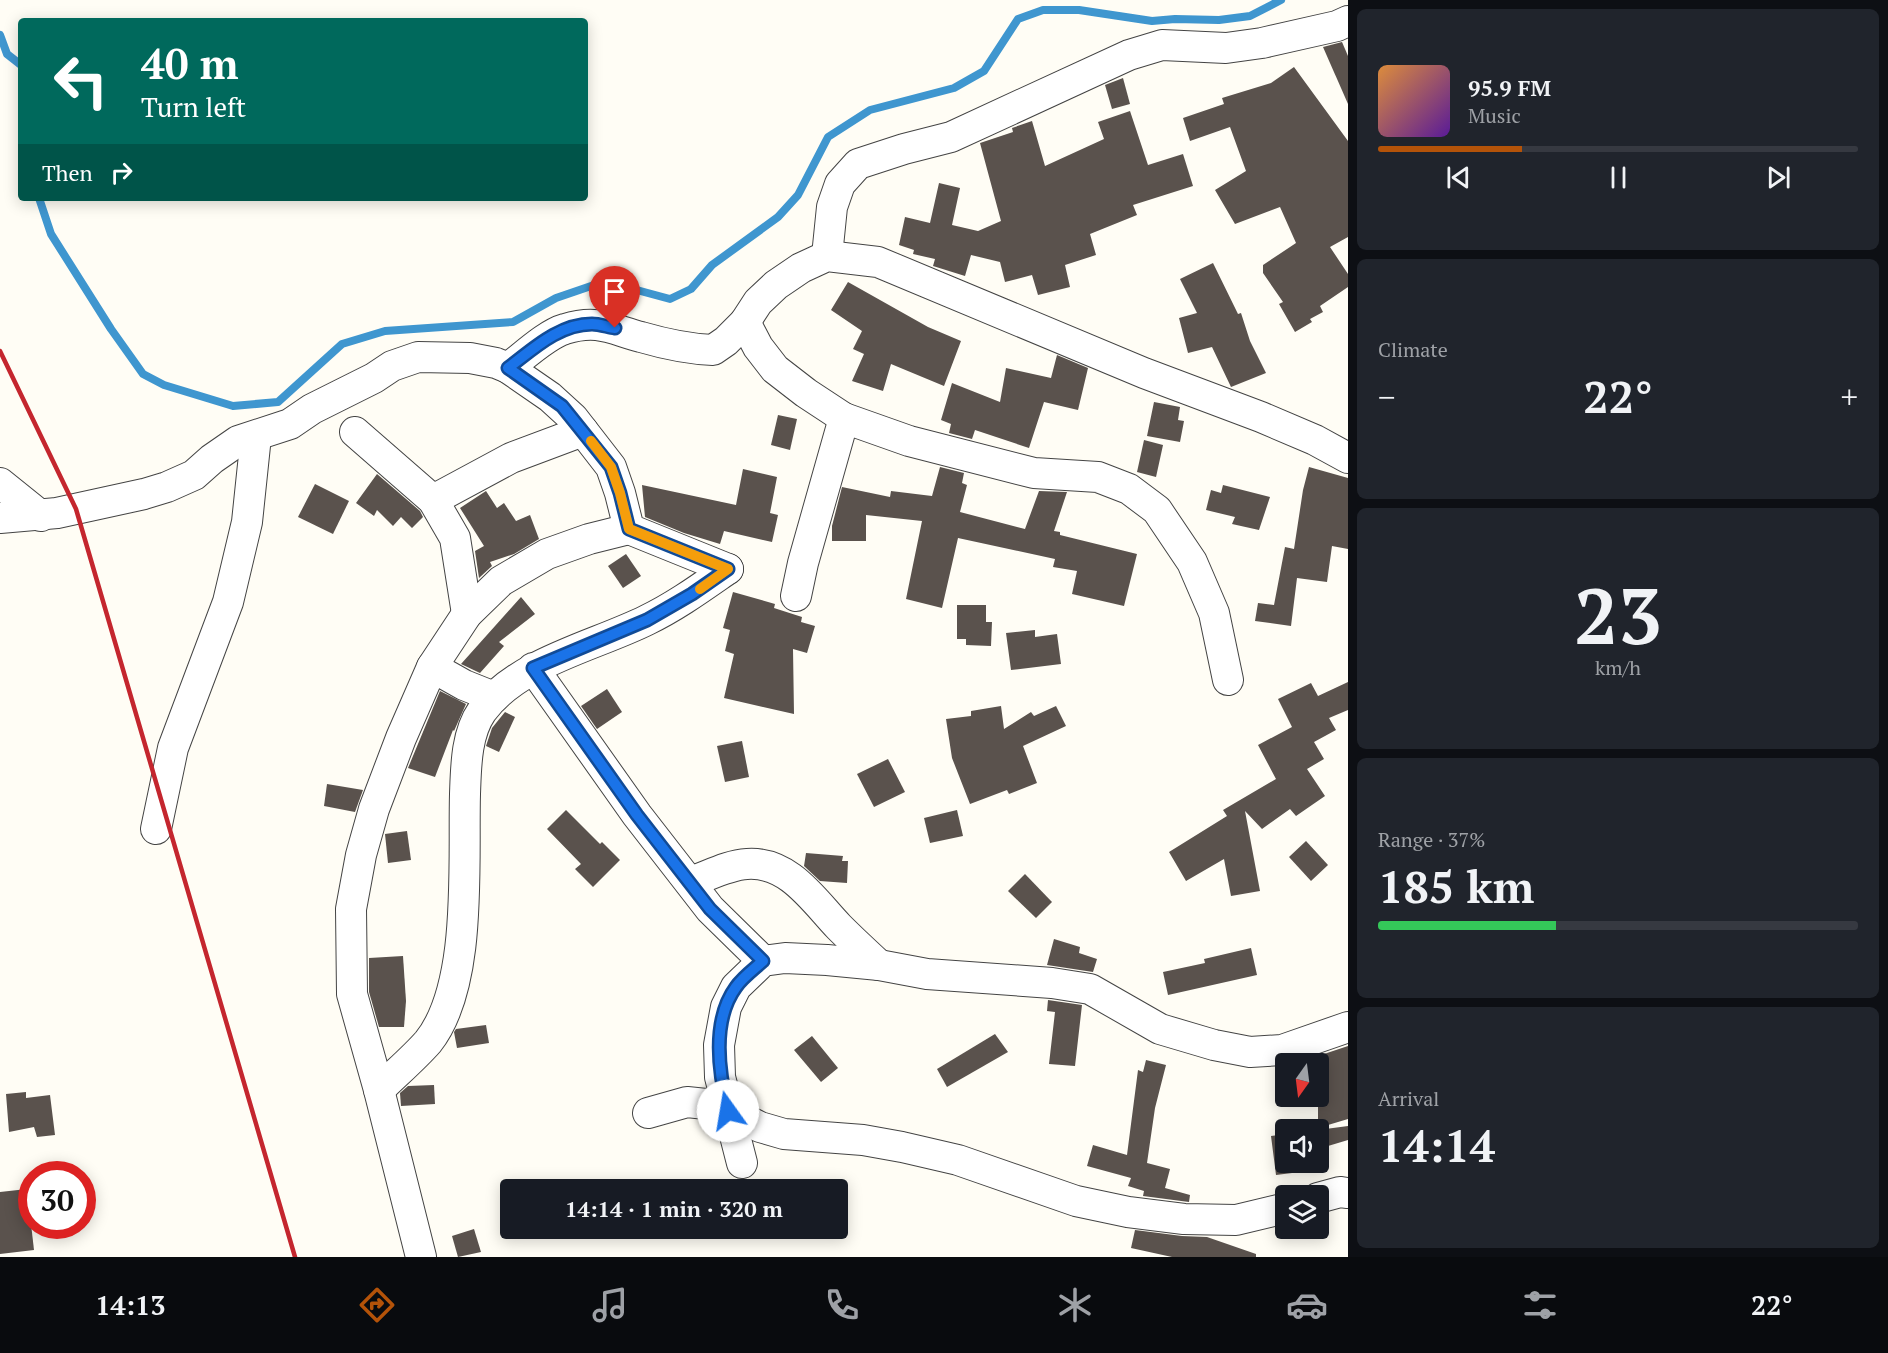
<!DOCTYPE html>
<html lang="en">
<head>
<meta charset="utf-8">
<style>
	:root { --surface:#171b24; --page:#20242c; --text:#f1f3f6; --muted:#9ea1a6; --line:#363941; --accent:#b45309 }
	body { margin:0; font-family:"PT Serif",serif; background:var(--page); color:var(--text); height:100vh; display:flex; flex-direction:column; font-size:22px; white-space:nowrap }
	* { box-sizing:border-box; margin:0 }
	p { font-size:20px; color:var(--muted) }
	.icon { flex:none; width:33px; height:33px; fill:none; stroke:currentColor; stroke-width:2; stroke-linecap:round; stroke-linejoin:round }
	.map { position:relative; flex:1; overflow:hidden }
	.panel { display:flex; flex-direction:column; gap:9px; padding:9px; background:#0d0f14; width:540px }
	.panel>* { flex:none }
	.top-card { position:absolute; left:18px; top:18px; width:570px; height:183px; border-radius:6px; box-shadow:0 3px 15px #0003; background:#00695c; color:#fff; overflow:hidden }
	.needle { width:39px; rotate:194deg }
	.buttons { position:absolute; left:1275px; top:1053px; display:grid; gap:12px }
	.buttons a { display:grid; place-items:center; width:54px; height:54px; border-radius:6px; background:var(--surface); box-shadow:0 3px 15px #0003; font-size:30px }
	.speed { position:absolute; left:18px; top:1161px; display:flex; gap:12px; font-size:30px; font-weight:700; text-align:center }
	.speed>* { display:grid; place-content:center; width:78px; height:78px; border-radius:50%; background:var(--surface); box-shadow:0 3px 15px #0003; line-height:1 }
	.speed .limit { border:9px solid #d22; background:#fff; color:#111 }
	.pin { position:absolute; display:grid; place-items:center; width:51px; height:51px; color:#fff; margin:-62px -26px; border-radius:50% 50% 50% 0; rotate:-45deg; box-shadow:0 0 6px #0007 }
	.pin .icon { rotate:45deg }
	.me { position:absolute; width:66px; margin:-33px; rotate:347deg; stroke-linejoin:round; filter:drop-shadow(0 0 4px #0008) }
	.turn { display:flex; align-items:center; gap:21px; height:126px; padding:0 24px; font-size:27px }
	.turn .icon { width:78px; height:78px; stroke-width:2.5 }
	.turn b { display:block; font-size:42px; line-height:51px }
	.then { display:flex; align-items:center; height:57px; padding:0 24px; background:#0003; gap:12px; font-size:22px }
	.big { font-size:45px; font-weight:700; line-height:1.1 }
	.panel .widget { flex:1; display:flex; flex-direction:column; justify-content:center; gap:9px; min-width:0; padding:0 21px; border-radius:9px; background:var(--page) }
	.panel .dial { align-items:center; gap:0 }
	.dial b { font-size:78px; line-height:1 }
	.song { display:flex; align-items:center; gap:18px }
	.cover { width:72px; height:72px; border-radius:9px; background:linear-gradient(135deg,hsl(30 70% 55%),hsl(270 70% 35%)) }
	.played { height:6px; border-radius:3px; background:linear-gradient(90deg,var(--accent) 30%,var(--line) 30%) }
	.keys { display:flex; justify-content:space-around; direction:ltr }
	.heat { display:flex; justify-content:space-between; align-items:center; font-size:33px; direction:ltr }
	.charge { height:9px; border-radius:4px; background:linear-gradient(90deg,#34c759 37%,var(--line) 0) }
	.trip { position:absolute; left:500px; top:1179px; width:348px; height:60px; border-radius:6px; background:var(--surface); box-shadow:0 3px 15px #0003; font-weight:700; line-height:60px; text-align:center }
	.tab-bar { display:flex; height:96px; justify-content:space-around; align-items:center; background:#090b0e; color:var(--muted) }
	.tab-bar .icon { width:42px; height:42px }
	.tab-bar .on { color:var(--accent) }
	.tab-bar b { font-size:27px; color:var(--text) }
	main { display:flex; flex:1; min-height:0 }
	.map>svg:first-child { display:block }
	.lines { fill:none; stroke-linecap:round; stroke-linejoin:round }
	.stream { stroke:#3f96cf; stroke-width:8 }
	.building { fill:#5a524d }
	.minor-casing { stroke:#444; stroke-width:32 }
	.minor { stroke:#fff; stroke-width:30 }
	.rail { stroke:#c4262e; stroke-width:4.5 }
	.route-casing { stroke:#114b97; stroke-width:15 }
	.route { stroke:#1a73e8; stroke-width:10 }
	.slow { stroke:#f59e0b; stroke-width:10 }
</style>
</head>
<body>
<main>
<div class="map">
<svg width="1348" height="1257" viewBox="0 0 1348 1257">
	<rect width="100%" height="100%" fill="#fffdf5"/>
	<g class="lines">
		<g class="stream">
			<path d="M0,35l7,19 14,11"/>
			<path d="M39,198l12,36 60,95 32,45 21,11 69,21 45,-4 64,-58 43,-13 128,-9 43,-24 38,-13 39,4 37,10 21,-10 21,-24 66,-48 20,-22 30,-58 42,-27 84,-22 30,-17 34,-52 25,-9h36l73,11 23,-2 44,1 31,-4 31,-16"/>
		</g>
	</g>
	<g class="building">
		<path d="M1342,42l6,14v48l-25,-57z"/>
		<path d="M1294,67l54,74v96l-18,10 18,27v13l-28,19 3,6 -13,7 2,3 -17,10 -16,-28 4,-2 -20,-29v-8l33,-22 -16,-36 -45,17 -20,-34 31,-19 -16,-44 -40,14 -7,-23 41,-14 -2,-6 49,-15z"/>
		<path d="M1123,78l7,26 -18,5 -7,-24z"/>
		<path d="M1130,111l18,54 35,-11 10,32 -60,19 4,10 -47,19 6,21 -31,10 5,22 -32,8 -6,-20 -27,7 -5,-20 -29,-7 -6,21 -32,-10 2,-7 -22,-5 1,-4 -15,-5 6,-28 25,6 9,-40 21,5 -8,37 26,6 23,-10 -21,-78 33,-11 -1,-4 20,-7 13,45 59,-27 -6,-17z"/>
		<path d="M1213,263l25,51 3,-1 9,28 16,32 -35,14 -19,-40 -24,6 -9,-35 18,-5 -17,-34z"/>
		<path d="M848,282l80,45 33,14 -17,45 -53,-22 -8,27 -31,-10 12,-27 -11,-5 9,-18 -31,-21z"/>
		<path d="M1057,355l31,13 -10,42 -34,-8 -15,46 -54,-18 -3,9 -23,-6 2,-9 -10,-4 11,-37 48,19 6,-34 45,10z"/>
		<path d="M1154,402l26,5 -2,13 6,1 -4,21 -33,-6z"/>
		<path d="M778,415l19,4 -7,31 -19,-5z"/>
		<path d="M1144,440l19,5 -7,32 -19,-5z"/>
		<path d="M940,467l24,6 -2,10 5,2 -7,27 65,17 14,-38 28,1 -13,39 6,1v3l77,19 -13,52 -52,-12 5,-23 -24,-4 2,-8 -97,-21 -16,70 -36,-9 16,-78 -56,-6v26h-34v-15l10,-39 48,10 1,-6 41,5z"/>
		<path d="M1309,467l39,11v71l-16,-3 -5,36 -30,-4 -6,48 -36,-5 3,-18 16,2 11,-58 9,2 9,-59z"/>
		<path d="M743,469l34,8 -7,36 8,2 -6,27 -48,-11 -4,13 -36,-11 -39,-16 -3,-32 94,20z"/>
		<path d="M377,474l43,37 3,6 -11,11 -11,-11 -8,9 -16,-16 -3,6 -18,-13z"/>
		<path d="M315,484l34,17 -16,33 -35,-17z"/>
		<path d="M1223,485l47,12 -11,33 -27,-6 3,-7 -29,-7 5,-20 10,3z"/>
		<path d="M486,491l11,17 7,-5 12,18 14,-6 9,24 -25,15 -24,8 2,4 -13,12 -4,-27 9,-5 -24,-38z"/>
		<path d="M626,554l15,22 -18,12 -15,-22z"/>
		<path d="M733,592l42,12 -1,4 28,9 -1,5 14,4 -8,27 -14,-4 1,65 -70,-16 10,-44 -9,-3 5,-21 -7,-2z"/>
		<path d="M521,597l14,17 -36,28 5,4 -24,27 -19,-9z"/>
		<path d="M957,605h29v17h6l-1,24 -25,-1v-6h-9z"/>
		<path d="M1035,630v7l22,-3 4,30 -50,6 -5,-37z"/>
		<path d="M1348,682v28l-19,8 7,12 -22,12 10,17 -17,10 18,27 -29,20 -6,-7 -28,20 -17,-18 15,80 -29,5 -7,-37 -38,22 -17,-29 58,-36 -4,-6 53,-31 -18,-34 34,-18 -14,-28 33,-16 7,13z"/>
		<path d="M607,689l15,23 -25,17 -16,-23z"/>
		<path d="M440,691l26,13 -12,27 -1,-1 -18,47 -27,-9z"/>
		<path d="M1001,706l3,23 27,-17 3,4 22,-10 10,20 -43,20 14,37 -28,11 -2,-4 -37,14 -18,-46 -6,-39 25,-3v-5z"/>
		<path d="M505,712l10,5 -16,35 -13,-6 6,-18z"/>
		<path d="M742,741l7,36 -24,5 -8,-36z"/>
		<path d="M888,759l17,33 -31,15 -17,-33z"/>
		<path d="M327,784l36,6 -8,22 -31,-6z"/>
		<path d="M566,810l34,34 2,-2 18,18 -27,27 -18,-18 6,-5 -34,-35z"/>
		<path d="M957,810l6,26 -33,7 -6,-25z"/>
		<path d="M407,831l4,29 -23,3 -3,-29z"/>
		<path d="M1306,841l22,24 -17,16 -22,-24z"/>
		<path d="M806,853l37,3 -1,5h6l-1,22 -27,-2 -16,-15z"/>
		<path d="M1025,874l27,28 -16,16 -28,-27z"/>
		<path d="M1054,939l26,8 -1,6 18,6 -4,13 -46,-7z"/>
		<path d="M1251,948l6,27 -89,20 -5,-23 42,-9 -1,-4z"/>
		<path d="M403,956l3,45 -2,26h-25l-10,-35v-34z"/>
		<path d="M1048,1000l34,5 -7,61 -26,-2 6,-52 -8,-1z"/>
		<path d="M486,1025l3,18 -32,5 -3,-16 2,-3z"/>
		<path d="M995,1034l13,18 -61,35 -10,-18z"/>
		<path d="M812,1036l26,32 -17,14 -27,-32z"/>
		<path d="M1348,1046v73l-30,9v-72z"/>
		<path d="M1146,1060l20,5 -11,43 -8,55 23,6 -5,19 25,7 -1,7 -46,-6 1,-5 -16,-5 3,-8 -44,-12 6,-21 34,10 11,-85 5,2z"/>
		<path d="M434,1085l1,19 -34,2 -1,-13 8,-7z"/>
		<path d="M26,1092v6l24,-3 5,40 -18,2 -3,-10 -25,5 -3,-38z"/>
		<path d="M1348,1126v14l-30,9v-19z"/>
		<path d="M1286,1134v28h12l2,10 -24,3 -5,-39z"/>
		<path d="M27,1189l7,61 -34,4v-62z"/>
		<path d="M474,1229l7,23 -23,5 -6,-21z"/>
		<path d="M1135,1230l47,6 25,1 49,17v3h-84l-41,-9z"/>
	</g>
	<g class="lines">
		<defs>
			<g id="minor">
				<path d="M827,256l5,-49 8,-23 18,-20 46,-15 47,-12 178,-82 33,-10 64,3 36,-5 75,-17 11,-5"/>
				<path d="M745,322l13,25 17,22 31,24 38,25 65,23 125,32 64,4 31,12 28,21 35,52 22,51 14,67"/>
				<path d="M508,368c16,-12 39,-34 57,-39 33,-10 46,0 76,8 24,7 47,12 72,13l13,-9 19,-19 13,-20 18,-17 25,-17 26,-12 51,6 266,111 117,44 54,23 33,18"/>
				<path d="M355,432l78,68 22,38 12,76"/>
				<path d="M0,483l41,33"/>
				<path d="M433,500l78,-42 72,-27"/>
				<path d="M0,518l57,-5 87,-19 23,-7 27,-12 18,-16 26,-18 52,-17 22,-15 62,-31 18,-12 26,-9 52,1 26,5 12,5 42,29 23,21 38,49 9,26 9,36 99,40"/>
				<path d="M796,596l7,-33 41,-145"/>
				<path d="M432,667l32,18 30,12"/>
				<path d="M533,668l104,147 73,94 53,52"/>
				<path d="M156,829l17,-81 55,-146 19,-80 9,-86"/>
				<path d="M690,882c18,-6 38,-17 57,-18 42,-3 67,37 92,63 13,13 27,26 40,38"/>
				<path d="M379,1090c16,-16 34,-31 49,-48 45,-56 35,-179 37,-248 1,-27 1,-60 17,-83 36,-49 113,-65 165,-91 29,-14 55,-33 81,-51"/>
				<path d="M648,1113l39,-11 19,2 22,7 32,16 24,7 79,6 39,7 56,13 118,41 52,11 56,7 52,1 50,-12"/>
				<path d="M742,1163l-22,-86 -1,-32 7,-38 10,-20 27,-26 22,-3 42,2 52,5 48,9 125,9 38,6 70,40 54,16 36,7 32,-2 66,-23"/>
				<path d="M1318,1198l22,-6 8,1"/>
				<path d="M421,1257l-42,-167 -27,-96 -1,-85 10,-54 13,-46 27,-71 31,-71 35,-53 34,-33 46,-27 42,-15 40,-10"/>
			</g>
		</defs>
		<use href="#minor" class="minor-casing"/>
		<use href="#minor" class="minor"/>
		<path class="rail" d="M0,351l76,158 219,748"/>
	</g>
	<g class="lines">
		<defs>
			<path id="route" d="M615,328c-7,-1 -16,-4 -23,-4 -33,0 -59,25 -84,44l54,38 49,61 9,26 9,36 99,40 -36,25 -45,26 -114,48 104,147 73,94 53,52c-9,8 -21,17 -27,26 -25,34 -17,86 -8,124"/>
		</defs>
		<use href="#route" class="route-casing"/>
		<use href="#route" class="route"/>
		<path class="slow" d="M591,441l20,26 9,26 9,36 99,40 -28,20"/>
	</g>
</svg>
<div class="buttons">
<a><svg class="needle" viewBox="-14 -14 28 28"><path d="M0-13l5 13h-10z" fill="#e53935"/><path d="M0 13l5-13h-10z" fill="#9ea1a6"/></svg></a>
<a><svg class="icon" aria-label="sound" viewBox="0 0 24 24"><path d="M4 9h4l5-4v14l-5-4H4zM17 9q2 3 0 6"/></svg></a>
<a><svg class="icon" aria-label="layers" viewBox="0 0 24 24"><path d="M12 4l9 5-9 5-9-5zM3 14l9 5 9-5"/></svg></a>
</div>
<div class="speed"><div class="limit">30</div></div>
<div class="pin" style="left:615px;top:328px;background:#d93025"><svg class="icon" aria-label="arrive" viewBox="0 0 24 24"><path d="M6 21V4h12l-3 4 3 4H6"/></svg></div>
<svg class="me" style="left:728px;top:1111px" viewBox="-20 -20 40 40"><circle r="19" fill="#fff"/><path d="M0-13L10 11 0 6-10 11z" fill="#1a73e8"/></svg>
<div class="trip">14:14 · 1 min · 320 m</div>
<div class="top-card">
<div class="turn"><svg class="icon" aria-label="left" viewBox="0 0 24 24"><path d="M17 20v-9H6M10 6l-5 5 5 5"/></svg><div><b>40 m</b>Turn left</div></div>
<div class="then">Then<svg class="icon" aria-label="right" viewBox="0 0 24 24"><path d="M7 20v-9h11M14 6l5 5-5 5"/></svg></div>
</div>
</div>
<section class="panel">
<div class="widget">
<div class="song"><i class="cover"></i><div><b>95.9 FM</b><p>Music</p></div></div>
<div class="played"></div>
<div class="keys"><svg class="icon" aria-label="previous" viewBox="0 0 24 24"><path d="M18 5L8 12l10 7zM5 5v14"/></svg><svg class="icon" aria-label="pause" viewBox="0 0 24 24"><path d="M8 5v14M16 5v14"/></svg><svg class="icon" aria-label="next" viewBox="0 0 24 24"><path d="M6 5l10 7-10 7zM19 5v14"/></svg></div>
</div>
<div class="widget"><p>Climate</p>
<div class="heat"><a>−</a><b class="big">22°</b><a>+</a></div>
</div>
<div class="widget dial"><b>23</b><p>km/h</p></div>
<div class="widget"><p>Range · 37%</p><b class="big">185 km</b><div class="charge"></div></div>
<div class="widget"><p>Arrival</p><b class="big">14:14</b></div>
</section>
</main>
<nav class="tab-bar">
<b>14:13</b>
<svg class="icon on" aria-label="directions" viewBox="0 0 24 24"><path d="M12 3l9 9-9 9-9-9zM9 14v-3h6M13 9l2 2-2 2"/></svg>
<svg class="icon" aria-label="music" viewBox="0 0 24 24"><path d="M9 18V5l10-2v13"/><circle cx="6" cy="18" r="3"/><circle cx="16" cy="16" r="3"/></svg>
<svg class="icon" aria-label="phone" viewBox="0 0 24 24"><path d="M5 4h4l2 5-3 2q2 4 5 5l2-3 5 2v4C11 20 4 13 5 4z"/></svg>
<svg class="icon" aria-label="climate" viewBox="0 0 24 24"><path d="M12 3v18M4 7l16 10M4 17L20 7"/></svg>
<svg class="icon" aria-label="car" viewBox="0 0 24 24"><path d="M5 17H2v-5l4-1 3-4h7l3 4 3 1v5h-3M9 17h6M6 11h13"/><circle cx="7" cy="17" r="2"/><circle cx="17" cy="17" r="2"/></svg>
<svg class="icon" aria-label="filters" viewBox="0 0 24 24"><path d="M4 7h16M4 17h16"/><circle cx="9" cy="7" r="2"/><circle cx="15" cy="17" r="2"/></svg>
<b>22°</b>
</nav>
</body>
</html>
